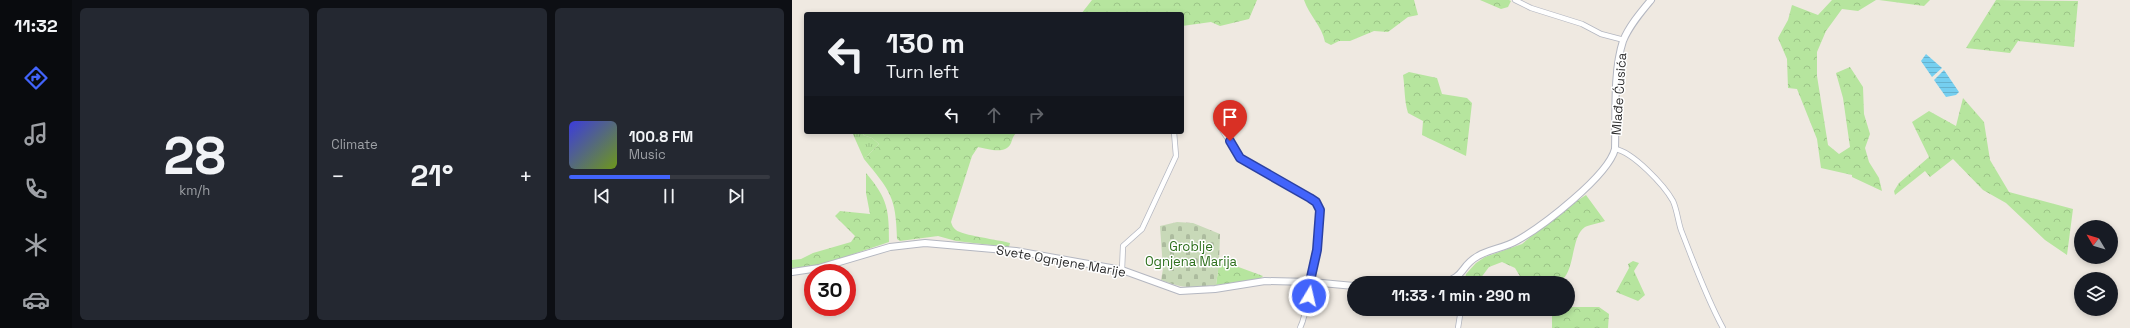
<!DOCTYPE html>
<html lang="en">
<head>
<meta charset="utf-8">
<style>
	:root { --surface:#171b24; --page:#242831; --text:#f1f3f6; --muted:#9ea1a6; --line:#363941; --accent:#4264fb }
	body { margin:0; font-family:"Space Grotesk",sans-serif; background:var(--page); color:var(--text); height:100vh; display:flex; flex-direction:column; font-size:15px; white-space:nowrap }
	* { box-sizing:border-box; margin:0 }
	p { font-size:13px; color:var(--muted) }
	.icon { flex:none; width:22px; height:22px; fill:none; stroke:currentColor; stroke-width:2; stroke-linecap:round; stroke-linejoin:round }
	.map { position:relative; flex:1; overflow:hidden }
	.side { display:flex; flex-direction:column; gap:8px; padding:8px; background:#0d0f14; width:720px }
	.side>* { flex:none }
	.guide { position:absolute; left:12px; top:12px; width:380px; height:122px; border-radius:4px; box-shadow:0 2px 6px #0003; background:#171b24; color:var(--text); overflow:hidden }
	.needle { width:26px; rotate:308deg }
	.tools { position:absolute; left:1282px; top:220px; display:grid; gap:8px }
	.tools a { display:grid; place-items:center; width:44px; height:44px; border-radius:50%; background:var(--surface); box-shadow:0 2px 6px #0003; font-size:20px }
	.speed { position:absolute; left:12px; top:264px; display:flex; gap:8px; font-size:20px; font-weight:700; text-align:center }
	.speed>* { display:grid; place-content:center; width:52px; height:52px; border-radius:50%; background:var(--surface); box-shadow:0 2px 6px #0003; line-height:1 }
	.speed .limit { border:6px solid #d22; background:#fff; color:#111 }
	.pin { position:absolute; display:grid; place-items:center; width:34px; height:34px; color:#fff; margin:-41px -17px; border-radius:50% 50% 50% 0; rotate:-45deg; box-shadow:0 0 4px #0007 }
	.pin .icon { rotate:45deg }
	.me { position:absolute; width:44px; margin:-22px; rotate:9deg; stroke-linejoin:round; filter:drop-shadow(0 0 3px #0008) }
	.turn { display:flex; align-items:center; gap:14px; height:84px; padding:0 16px; font-size:18px }
	.turn .icon { width:52px; height:52px; stroke-width:2.5 }
	.turn b { display:block; font-size:28px; line-height:34px }
	.lanes { display:flex; align-items:center; height:38px; padding:0 16px; background:#0003; justify-content:center; gap:20px; direction:ltr }
	.lanes .off { opacity:.35 }
	.big { font-size:30px; font-weight:800; line-height:1.1 }
	.side .widget { flex:1; display:flex; flex-direction:column; justify-content:center; gap:6px; min-width:0; padding:0 14px; border-radius:6px; background:var(--page) }
	.side .dial { align-items:center; gap:0 }
	.dial b { font-size:52px; line-height:1 }
	.song { display:flex; align-items:center; gap:12px }
	.cover { width:48px; height:48px; border-radius:6px; background:linear-gradient(135deg,hsl(240 70% 55%),hsl(80 70% 35%)) }
	.played { height:4px; border-radius:2px; background:linear-gradient(90deg,var(--accent) 50%,var(--line) 50%) }
	.keys { display:flex; justify-content:space-around; direction:ltr }
	.heat { display:flex; justify-content:space-between; align-items:center; font-size:22px; direction:ltr }
	.side .tiles { flex:1; display:grid; gap:8px; grid-template-columns:repeat(3,1fr) }
	.trip { position:absolute; left:555px; top:276px; width:228px; height:40px; border-radius:20px; background:var(--surface); box-shadow:0 2px 6px #0003; font-weight:800; line-height:40px; text-align:center }
	main { display:flex; flex:1; min-height:0 }
	.menu { display:flex; flex-direction:column; width:72px; justify-content:space-around; align-items:center; background:#090b0e; color:var(--muted) }
	.menu .icon { width:28px; height:28px }
	.menu .current { color:var(--accent) }
	.menu b { font-size:18px; color:var(--text) }
	.map>svg:first-child { display:block }
	.grass { fill:url(#grass-tufts) }
	.forest { fill:url(#forest-crowns) }
	.cemetery { fill:url(#cemetery-stones) }
	.water { fill:url(#water-rules) }
	.lines { fill:none; stroke-linecap:round; stroke-linejoin:round }
	.minor-casing { stroke:#b4b7c1; stroke-width:6 }
	.tertiary-casing { stroke:#b4b7c1; stroke-width:8 }
	.minor { stroke:#fff; stroke-width:4.5 }
	.tertiary { stroke:#fff; stroke-width:6 }
	.route-casing { stroke:#2b41a3; stroke-width:10 }
	.route { stroke:#4264fb; stroke-width:7 }
	.labels { text-anchor:middle; dominant-baseline:central; stroke-width:3; stroke-linejoin:round; paint-order:stroke }
	.street-label { font-size:13px; fill:#2e2e2e; stroke:#fff }
	.park-label { font-size:13px; fill:#2c6e1b; stroke:#fff }
</style>
</head>
<body>
<main>
<nav class="menu">
<b>11:32</b>
<svg class="icon current" aria-label="directions" viewBox="0 0 24 24"><path d="M12 3l9 9-9 9-9-9zM9 14v-3h6M13 9l2 2-2 2"/></svg>
<svg class="icon" aria-label="music" viewBox="0 0 24 24"><path d="M9 18V5l10-2v13"/><circle cx="6" cy="18" r="3"/><circle cx="16" cy="16" r="3"/></svg>
<svg class="icon" aria-label="phone" viewBox="0 0 24 24"><path d="M5 4h4l2 5-3 2q2 4 5 5l2-3 5 2v4C11 20 4 13 5 4z"/></svg>
<svg class="icon" aria-label="climate" viewBox="0 0 24 24"><path d="M12 3v18M4 7l16 10M4 17L20 7"/></svg>
<svg class="icon" aria-label="car" viewBox="0 0 24 24"><path d="M5 17H2v-5l4-1 3-4h7l3 4 3 1v5h-3M9 17h6M6 11h13"/><circle cx="7" cy="17" r="2"/><circle cx="17" cy="17" r="2"/></svg>
</nav>
<section class="side">
<div class="tiles">
<div class="widget dial"><b>28</b><p>km/h</p></div>
<div class="widget"><p>Climate</p>
<div class="heat"><a>−</a><b class="big">21°</b><a>+</a></div>
</div>
<div class="widget">
<div class="song"><i class="cover"></i><div><b>100.8 FM</b><p>Music</p></div></div>
<div class="played"></div>
<div class="keys"><svg class="icon" aria-label="previous" viewBox="0 0 24 24"><path d="M18 5L8 12l10 7zM5 5v14"/></svg><svg class="icon" aria-label="pause" viewBox="0 0 24 24"><path d="M8 5v14M16 5v14"/></svg><svg class="icon" aria-label="next" viewBox="0 0 24 24"><path d="M6 5l10 7-10 7zM19 5v14"/></svg></div>
</div>
</div>
</section>
<div class="map">
<svg width="1338" height="328" viewBox="0 0 1338 328">
	<defs>
		<pattern id="grass-tufts" width="24" height="20" patternUnits="userSpaceOnUse"><rect width="24" height="20" fill="#b6e59e"/><path d="M3 7l-1-3M5 7V3M7 7l1-3M15 17l-1-3M17 17v-4M19 17l1-3" fill="none" stroke="#9dc588"/></pattern>
		<pattern id="forest-crowns" width="20" height="18" patternUnits="userSpaceOnUse"><rect width="20" height="18" fill="#b6e59e"/><path d="M2 6a3 3 0 1 1 6 0M12 15a3 3 0 1 1 6 0" fill="none" stroke="#9dc588"/></pattern>
		<pattern id="cemetery-stones" width="16" height="16" patternUnits="userSpaceOnUse"><rect width="16" height="16" fill="#c8d9b8"/><path d="M2 7V4a2 2 0 0 1 4 0v3zM10 15v-3a2 2 0 0 1 4 0v3z" fill="#acbb9e"/></pattern>
		<pattern id="water-rules" width="6" height="5" patternUnits="userSpaceOnUse"><rect width="6" height="5" fill="#75cff0"/><path d="M0 2.5h6" fill="none" stroke="#66b2ce"/></pattern>
	</defs>
	<rect width="100%" height="100%" fill="#efe9e1"/>
	<path class="grass" d="M60,132h13l-2,3 9,3 7,6 -15,15z"/>
	<g class="forest">
		<path d="M300,0h165l-8,19 -29,7 -9,-4 -29,4v-12h-101z"/>
		<path d="M512,0h110l4,15 -10,2 -20,15 -14,-1 -24,10h-11l-8,4 -6,-3c-3,-16 -16,-27 -21,-42z"/>
		<path d="M688,0h29l2,1 -3,6 -7,2z"/>
		<path d="M1040,0h44l-18,11 -16,-2 -16,22 -9,21v24l11,69 11,9 11,-7 -7,-49 -7,-25 14,-6 13,20 1,27 6,20 -5,14 4,14 10,16 3,13 -30,-14v-2l-31,-7 -4,-29 -20,-50 -9,-1 -1,-29 -9,-21 10,-18 4,-15 26,10z"/>
		<path d="M1087,0h51l-6,6z"/>
		<path d="M1204,0l82,1 -4,46 -56,-6 -8,12 -44,-5z"/>
		<path d="M617,72l28,6 5,16 25,4 5,5 -6,53 -44,-21 1,-14 -15,-8c-4,-13 -3,-25 -5,-38z"/>
		<path d="M1171,98l21,24 6,38 19,32 64,17 -6,46 -22,-15 -39,-37 -23,-13 -30,-31 -23,18 -5,-6 -30,24 -1,-4 5,-8 30,-26 -17,-35 17,-11 27,15z"/>
		<path d="M73,132h153c-5,3 -5,6 -7,11 -5,12 -23,6 -33,4l-6,9 -21,66c1,3 2,6 5,8 5,5 44,10 54,13l-1,4 -53,-6 -18,-5 -38,5 -3,-2c-1,-43 -7,-48 -33,-80l15,-15 -7,-6 -9,-3z"/>
		<path d="M74,173c22,26 23,37 23,69l-68,23 -29,3v-8l9,-1 12,-6 38,-11 4,-6 -20,-20 5,-5 30,3 -4,-21z"/>
		<path d="M794,195l19,26c-5,2 -16,4 -20,6 -16,10 -8,52 -30,56 -10,2 -22,0 -31,0l-9,-15 -13,-6 -13,5 -12,16h-13l2,-9 10,-11 9,-6 37,-13 44,-36z"/>
		<path d="M841,261l6,2 -5,8 11,24 -7,6 -22,-9 13,-24 -1,-4z"/>
		<path d="M427,264l14,1 30,11 -3,3 -44,6z"/>
		<path d="M776,307h31l10,7 -1,14h-56v-19h16z"/>
	</g>
	<path class="cemetery" d="M385,222l16,1 27,11 -1,30 -3,21c-23,3 -33,4 -55,-5l2,-11 -3,-43z"/>
	<g class="water">
		<path d="M1134,54l16,14 -10,9 -11,-16z"/>
		<path d="M1152,70l15,22 -3,3 -10,2 -12,-17z"/>
	</g>
	<g class="lines">
		<defs>
			<g id="minor">
				<path d="M723,0l16,8 51,16 19,10 23,6"/>
				<path d="M425,122l23,36 70,40 6,4 4,8c-2,26 -5,51 -11,76 -4,16 -1,25 -9,42"/>
				<path d="M823,149c18,3 49,36 58,52 4,9 5,20 8,29 13,33 25,67 42,98"/>
				<path d="M330,270l1,-24 19,-17 34,-73 -2,-24"/>
				<path d="M666,277l2,6"/>
				<path d="M666,328l3,-19"/>
			</g>
			<g id="tertiary">
				<path d="M0,272l27,-4 71,-21 35,-4 91,8 106,19 58,21 35,-2 50,-8 46,1 43,4"/>
				<path d="M647,283c28,-5 20,-17 39,-27 12,-7 27,-8 40,-16 25,-14 90,-64 97,-91 1,-32 -2,-78 8,-108 6,-15 18,-29 28,-41"/>
			</g>
		</defs>
		<use href="#minor" class="minor-casing"/>
		<use href="#tertiary" class="tertiary-casing"/>
		<use href="#minor" class="minor"/>
		<use href="#tertiary" class="tertiary"/>
	</g>
	<g class="lines">
		<defs>
			<path id="route" d="M438,141l10,17 70,40 6,4 4,8 -3,40 -8,36v10"/>
		</defs>
		<use href="#route" class="route-casing"/>
		<use href="#route" class="route"/>
	</g>
	<g class="labels">
		<g class="street-label">
			<text transform="translate(827 94) rotate(-86)">Mlađe Ćusića</text>
			<text transform="translate(269 261) rotate(10)">Svete Ognjene Marije</text>
		</g>
		<g class="park-label">
			<text x="399" y="246">Groblje<tspan x="399" dy="15">Ognjena Marija</tspan></text>
		</g>
	</g>
</svg>
<div class="tools">
<a><svg class="needle" viewBox="-14 -14 28 28"><path d="M0-13l5 13h-10z" fill="#e53935"/><path d="M0 13l5-13h-10z" fill="#9ea1a6"/></svg></a>
<a><svg class="icon" aria-label="layers" viewBox="0 0 24 24"><path d="M12 4l9 5-9 5-9-5zM3 14l9 5 9-5"/></svg></a>
</div>
<div class="speed"><div class="limit">30</div></div>
<div class="pin" style="left:438px;top:141px;background:#d93025"><svg class="icon" aria-label="arrive" viewBox="0 0 24 24"><path d="M6 21V4h12l-3 4 3 4H6"/></svg></div>
<svg class="me" style="left:517px;top:296px" viewBox="-20 -20 40 40"><circle r="17" fill="#4264fb" stroke="#fff" stroke-width="3"/><path d="M0-11L8 9 0 5-8 9z" fill="#fff"/></svg>
<div class="trip">11:33 · 1 min · 290 m</div>
<div class="guide">
<div class="turn"><svg class="icon" aria-label="left" viewBox="0 0 24 24"><path d="M17 20v-9H6M10 6l-5 5 5 5"/></svg><div><b>130 m</b>Turn left</div></div>
<div class="lanes"><svg class="icon" aria-label="left" viewBox="0 0 24 24"><path d="M17 20v-9H6M10 6l-5 5 5 5"/></svg><svg class="icon off" aria-label="ahead" viewBox="0 0 24 24"><path d="M12 20V5M6 11l6-6 6 6"/></svg><svg class="icon off" aria-label="right" viewBox="0 0 24 24"><path d="M7 20v-9h11M14 6l5 5-5 5"/></svg></div>
</div>
</div>
</main>
</body>
</html>
